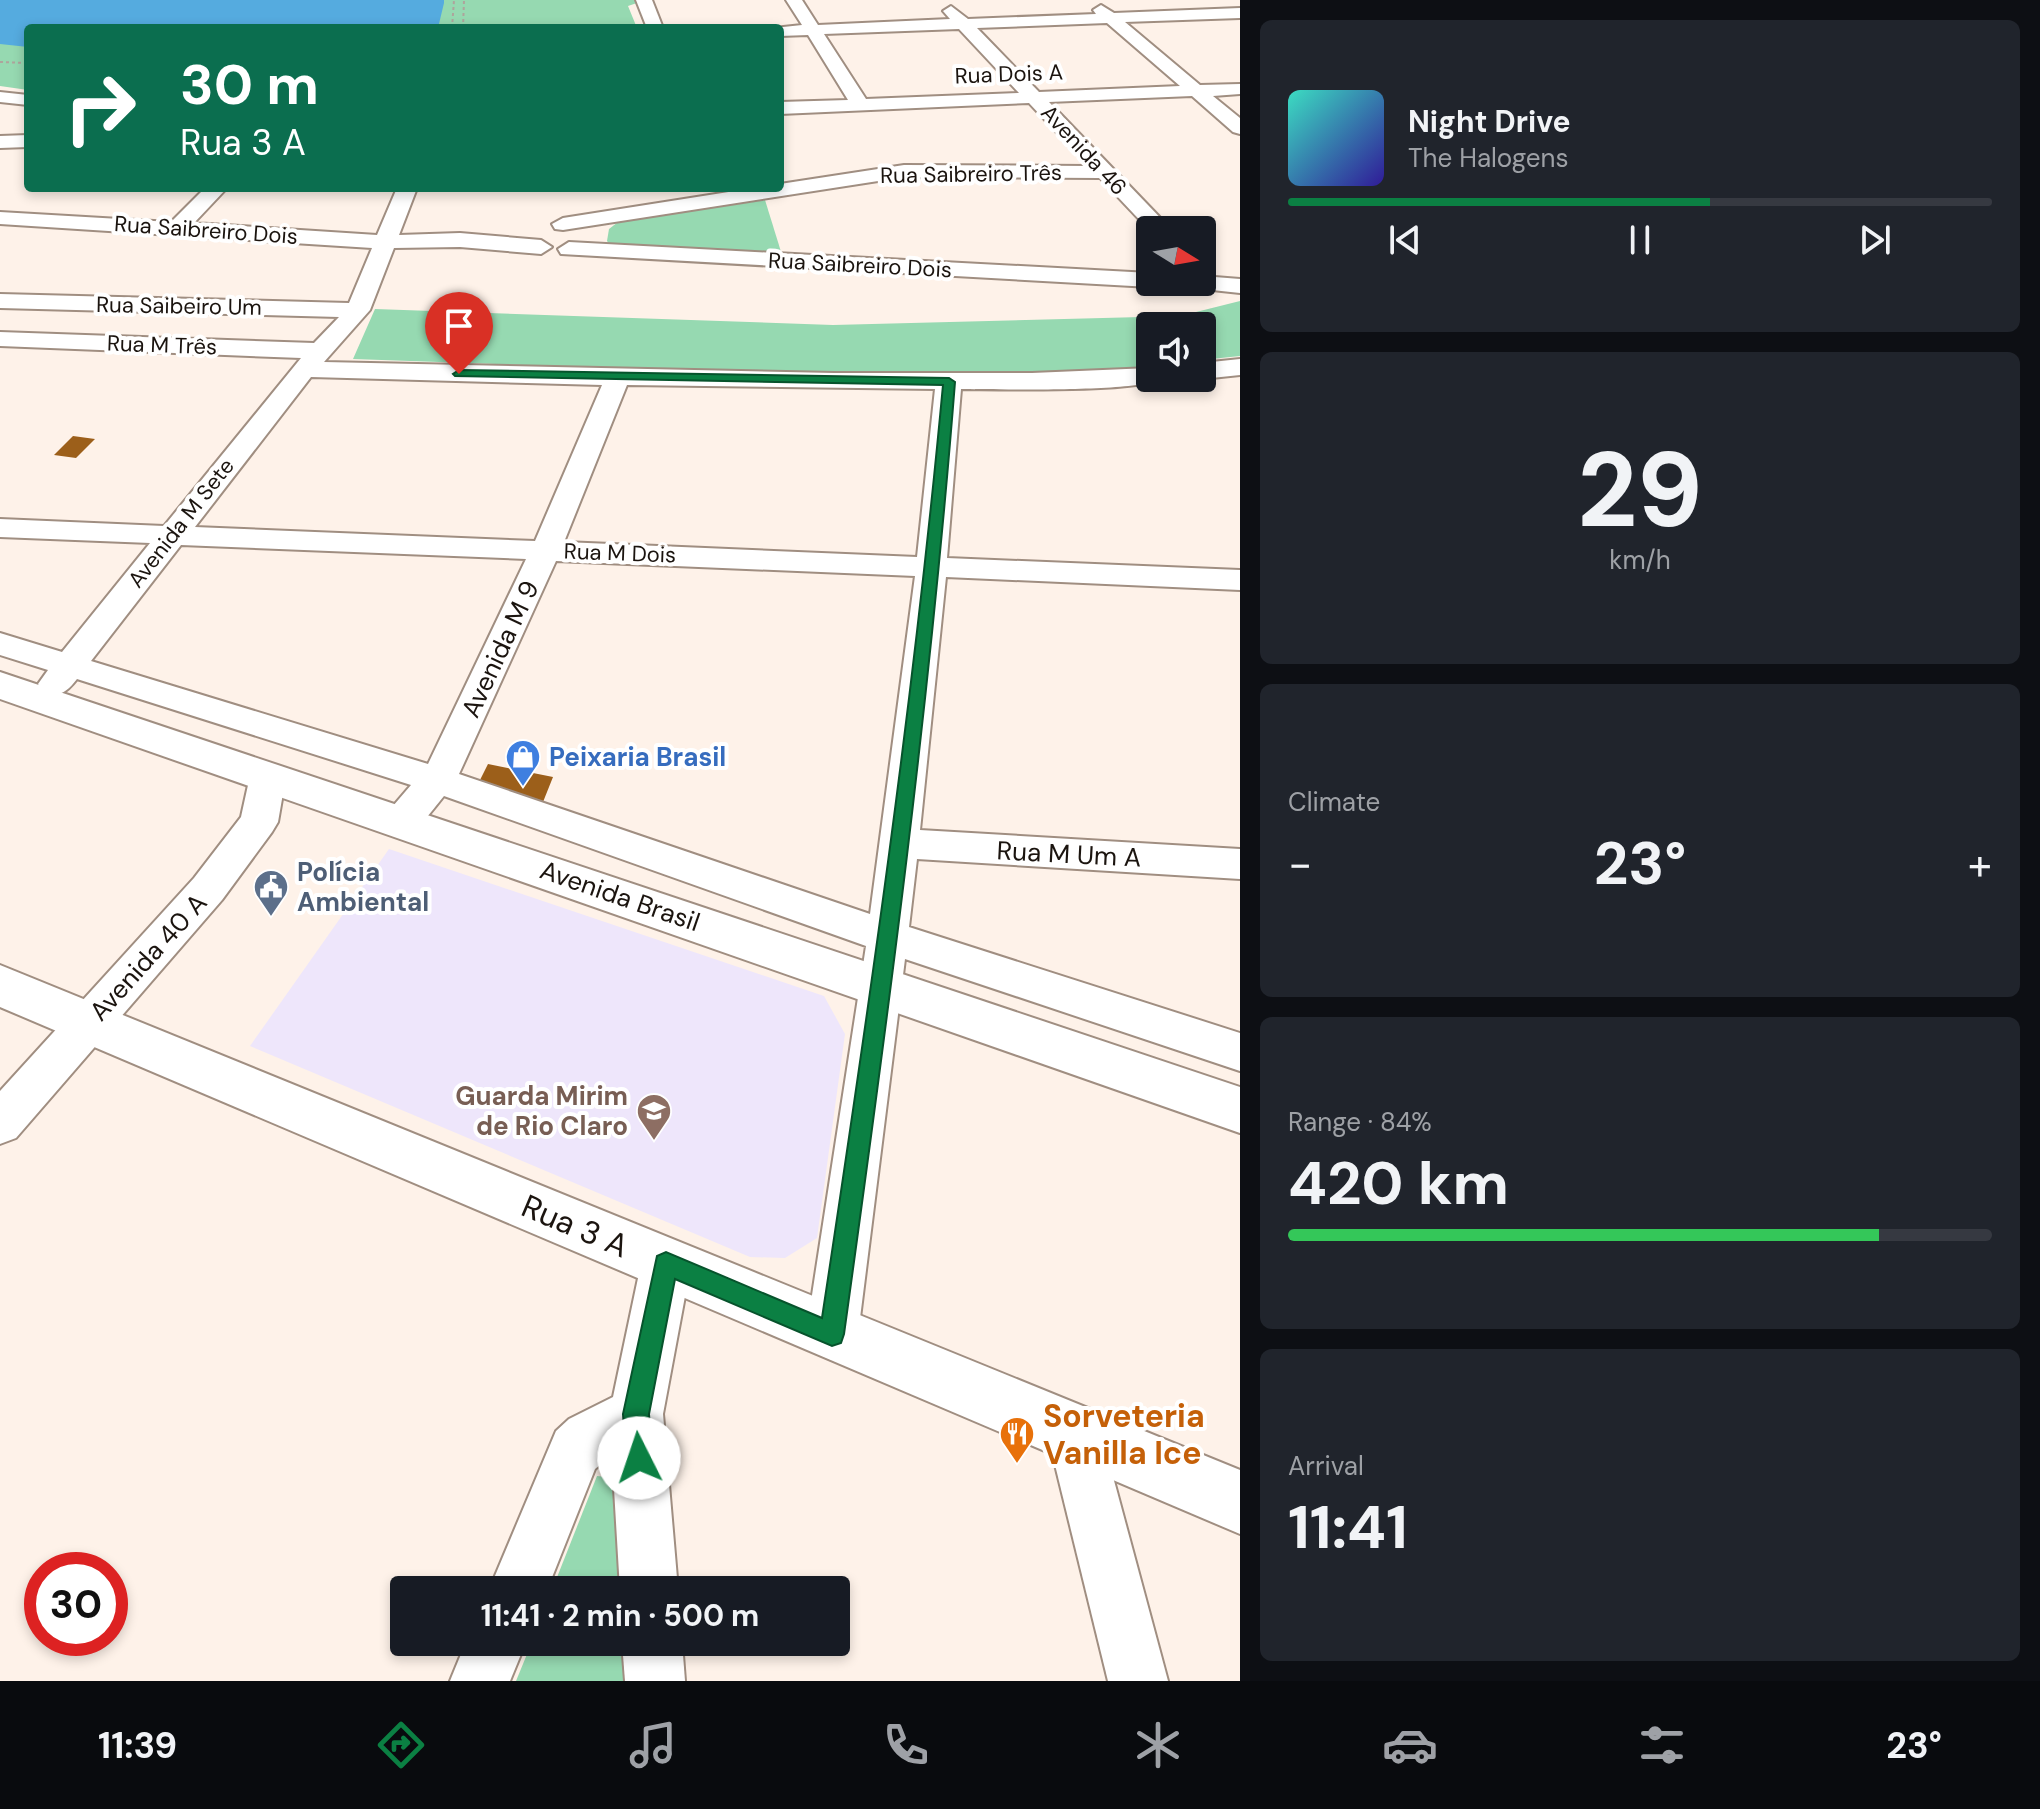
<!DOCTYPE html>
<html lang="en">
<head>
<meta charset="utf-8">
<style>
	:root { --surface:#171b24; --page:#20242c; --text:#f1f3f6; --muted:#9ea1a6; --line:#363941; --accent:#0b8043 }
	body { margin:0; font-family:"DM Sans",sans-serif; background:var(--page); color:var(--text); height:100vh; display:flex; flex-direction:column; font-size:30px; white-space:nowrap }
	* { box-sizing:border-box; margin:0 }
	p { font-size:26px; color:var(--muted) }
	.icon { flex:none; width:44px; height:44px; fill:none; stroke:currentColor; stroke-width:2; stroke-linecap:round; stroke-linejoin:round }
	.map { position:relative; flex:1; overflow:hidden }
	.sheet { display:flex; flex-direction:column; gap:20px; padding:20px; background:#0d0f14; width:800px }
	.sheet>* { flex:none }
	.hud { position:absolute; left:24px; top:24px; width:760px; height:168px; border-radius:8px; box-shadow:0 4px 12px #0003; background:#0b6e4f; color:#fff; overflow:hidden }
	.needle { width:52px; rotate:101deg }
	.fabs { position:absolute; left:1136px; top:216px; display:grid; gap:16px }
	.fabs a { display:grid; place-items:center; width:80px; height:80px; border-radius:8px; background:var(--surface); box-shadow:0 4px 12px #0003; font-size:40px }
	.speed { position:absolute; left:24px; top:1552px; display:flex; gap:16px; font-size:40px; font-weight:700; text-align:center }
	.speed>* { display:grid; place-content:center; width:104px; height:104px; border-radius:50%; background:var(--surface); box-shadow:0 4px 12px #0003; line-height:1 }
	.speed .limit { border:12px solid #d22; background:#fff; color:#111 }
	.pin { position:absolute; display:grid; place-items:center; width:68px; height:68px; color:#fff; margin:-82px -34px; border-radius:50% 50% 50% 0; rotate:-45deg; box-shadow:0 0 8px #0007 }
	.pin .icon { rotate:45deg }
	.me { position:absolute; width:88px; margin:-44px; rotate:356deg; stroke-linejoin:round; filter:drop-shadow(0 0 6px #0008) }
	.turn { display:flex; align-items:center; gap:28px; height:168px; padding:0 24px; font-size:36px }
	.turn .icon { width:104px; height:104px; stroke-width:2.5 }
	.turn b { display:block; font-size:56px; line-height:68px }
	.big { font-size:60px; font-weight:700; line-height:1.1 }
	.sheet .tile { flex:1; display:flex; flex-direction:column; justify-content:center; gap:12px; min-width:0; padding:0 28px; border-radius:12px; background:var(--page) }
	.sheet .dial { align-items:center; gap:0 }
	.dial b { font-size:104px; line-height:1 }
	.song { display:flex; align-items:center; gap:24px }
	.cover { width:96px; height:96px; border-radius:12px; background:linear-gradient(135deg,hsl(170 70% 55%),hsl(250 70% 35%)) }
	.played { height:8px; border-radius:4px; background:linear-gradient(90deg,var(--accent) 60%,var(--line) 60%) }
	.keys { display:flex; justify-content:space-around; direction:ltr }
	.heat { display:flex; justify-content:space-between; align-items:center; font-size:44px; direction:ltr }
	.charge { height:12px; border-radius:6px; background:linear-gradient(90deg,#34c759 84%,var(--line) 0) }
	.trip { position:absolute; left:390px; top:1576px; width:460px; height:80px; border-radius:8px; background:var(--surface); box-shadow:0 4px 12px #0003; font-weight:700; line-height:80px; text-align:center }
	.tabs { display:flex; height:128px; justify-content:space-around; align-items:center; background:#090b0e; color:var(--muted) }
	.tabs .icon { width:56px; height:56px }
	.tabs .on { color:var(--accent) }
	.tabs b { font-size:36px; color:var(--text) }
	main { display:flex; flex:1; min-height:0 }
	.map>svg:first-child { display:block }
	.education { fill:#eee6fb }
	.green { fill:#96d9b1 }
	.water { fill:#55abdf }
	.building { fill:#9c5f1a }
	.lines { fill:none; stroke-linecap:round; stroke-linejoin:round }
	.street-casing { stroke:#a08e81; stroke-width:4 }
	.primary-casing { stroke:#a08e81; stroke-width:4 }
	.path { stroke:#aea49c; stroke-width:2; stroke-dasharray:3 3; stroke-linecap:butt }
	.street { fill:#fff; fill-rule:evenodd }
	.primary { fill:#fff; fill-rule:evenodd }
	.route { fill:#0b8043; stroke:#07532c; stroke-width:2 }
	.labels { text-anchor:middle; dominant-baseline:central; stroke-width:8; stroke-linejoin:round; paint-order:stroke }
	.far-street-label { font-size:22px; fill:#1b140f; stroke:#fff }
	.street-label { font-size:26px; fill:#1b140f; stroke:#fff }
	.shop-label { font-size:26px; font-weight:bold; fill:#366cbe; stroke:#fff; text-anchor:start }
	.service-label { font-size:26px; font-weight:bold; fill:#4e5e75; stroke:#fff; text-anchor:start }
	.education-label { font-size:26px; font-weight:bold; fill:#785e54; stroke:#fff; text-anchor:end }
	.near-street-label { font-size:32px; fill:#1b140f; stroke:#fff }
	.near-food-label { font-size:32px; font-weight:bold; fill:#c56008; stroke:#fff; text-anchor:start }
</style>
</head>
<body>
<main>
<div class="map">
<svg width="1240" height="1681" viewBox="0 0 1240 1681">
	<rect width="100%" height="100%" fill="#fef2e9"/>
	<path class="education" d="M389,849l435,147 21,38 -28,204 -32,20 -35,-1 -500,-211z"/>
	<g class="green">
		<path d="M0,0h639l1,2 -12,4 9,22h-609v62l-28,-4z"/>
		<path d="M765,200l17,55 -172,-10 -3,-4 2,-12 9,-7z"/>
		<path d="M1240,301v55l-38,4v-34h-52v40l-60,7 -429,-3 -308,-11 22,-50 458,16 347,-9z"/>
		<path d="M597,1476l30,3 5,111h-80z"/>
		<path d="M532,1642h102l2,39h-120z"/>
	</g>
	<path class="water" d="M0,0h444v3l-6,25h-410v19l-28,-3z"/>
	<g class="building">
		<path d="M73,436l22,3 -19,19 -22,-3z"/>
		<path d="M488,764l65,13 -10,25 -26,-6 -37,-16z"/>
	</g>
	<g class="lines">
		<defs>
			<g id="street">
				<path d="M636,0h16l11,28h-16z"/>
				<path d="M786,0h16l16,25 132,-6 -7,-8 8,-5 17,13 128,-5 -3,-4 8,-5 13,8 126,-5v10l-115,4 75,63 40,-1v10l-27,2 27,22v16l-7,-2 -41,-36 -143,6 123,128 -22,1 -50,-53 -196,-1 -341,53 -8,-1 -3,-5 11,-6 191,-30h26v-4l124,-19 184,1 -59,-63 -249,11v-12l68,-2 -40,-65 -28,1v-8h-6l28,-3zM1107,23l73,63 -141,6 -62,-64zM959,29l60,64 -153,6 -42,-65z"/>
				<path d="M0,92l28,3v10l-28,-3z"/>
				<path d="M28,135v12l-28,1v-12z"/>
				<path d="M205,188h22l-33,35 183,12 20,-47h20l-18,47 61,-2 81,7 11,7 -11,7 -81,-7 -66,1 -24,62 -46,52 510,11h198l118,-5v10h11c-16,15 -168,11 -200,11l-14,169 293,12v20l-294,-13 -26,253 320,19v30l-323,-20 -8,68 331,106v38l-335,-112 -47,375 -8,18 -18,8 -18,-8 -8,-18 60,-388 -422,-150c-17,20 -28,43 -57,34l-6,-10 30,-35 -334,-106c-11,14 -17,18 -34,13l-5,-8 10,-14 -48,-15v-22l62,19 88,-109 -150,-6v-18l164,7 137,-168 -301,-12v-14l314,11 25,-26 -339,-9v-14l349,9 23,-55 -372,-24v-12l171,10zM311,377l291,8 -67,156 -340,-14zM627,385l308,4 -18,168 -353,-15zM181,545l345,14 -98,205 -337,-103zM556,561l359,15 -45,338 -411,-140z"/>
				<path d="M569,242l581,31v9h10l-10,5 -589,-33 -3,-5z"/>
				<path d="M1202,276l38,3v14l-56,-6 -4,-5h22z"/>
				<path d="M1240,359v16l-38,4 -3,-1h3v-15z"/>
				<path d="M268,763l13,4 5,9 -8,46 -6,10 -50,68 -206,238 -16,6v-53l194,-213 47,-61 9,-41 5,-9z"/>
				<path d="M666,1240l17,7 8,17 -28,150 15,176h-58l-8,-135 -17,14 -48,121h-58l67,-159 13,-12 44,-22 28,-133 8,-17z"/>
				<path d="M1075,1409l19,8 8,19 66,245h-60l-60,-245 8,-19z"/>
				<path d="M466,1642h60l-16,39h-60z"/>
				<path d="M622,1642h60l3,39h-60z"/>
			</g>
			<g id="primary">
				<path d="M0,672l1240,415v46l-1240,-434z"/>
				<path d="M0,965l1240,505v64l-1240,-527z"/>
			</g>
		</defs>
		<use href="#street" class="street-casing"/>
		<use href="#primary" class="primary-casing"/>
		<g class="path">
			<path d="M452,28l2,-28"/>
			<path d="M463,28l1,-28"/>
			<path d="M0,62l28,1"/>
		</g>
		<use href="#street" class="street"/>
		<use href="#primary" class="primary"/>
	</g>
	<path class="route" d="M459,370l490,8 6,4c-25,318 -67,635 -111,952l-3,9 -9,3 -157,-67 -26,135 3,44 -4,9 -9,4 -9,-4 -4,-9 -3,-44 34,-158 9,-4 156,66c47,-310 92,-620 121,-933l-488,-9 -2,-2z"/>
	<defs>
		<symbol id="shop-pin" viewBox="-11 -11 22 30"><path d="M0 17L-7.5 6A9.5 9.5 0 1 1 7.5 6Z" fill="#3f7fe0" stroke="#fff"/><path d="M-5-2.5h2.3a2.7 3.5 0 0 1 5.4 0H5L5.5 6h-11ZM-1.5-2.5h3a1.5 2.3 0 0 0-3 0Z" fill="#fff"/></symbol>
		<symbol id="civic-pin" viewBox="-11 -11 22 30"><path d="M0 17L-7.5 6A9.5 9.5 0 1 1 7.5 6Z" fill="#5c6f8a" stroke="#fff"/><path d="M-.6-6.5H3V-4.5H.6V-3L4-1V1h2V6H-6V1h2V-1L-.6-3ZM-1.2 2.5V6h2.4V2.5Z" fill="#fff"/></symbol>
		<symbol id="university-pin" viewBox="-11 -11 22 30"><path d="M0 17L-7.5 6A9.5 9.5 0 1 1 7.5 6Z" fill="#8d6e63" stroke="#fff"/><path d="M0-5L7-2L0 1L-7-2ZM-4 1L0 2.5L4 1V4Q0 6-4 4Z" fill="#fff"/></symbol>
		<symbol id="restaurant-pin" viewBox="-11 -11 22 30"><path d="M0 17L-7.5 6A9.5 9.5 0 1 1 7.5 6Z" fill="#e8710a" stroke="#fff"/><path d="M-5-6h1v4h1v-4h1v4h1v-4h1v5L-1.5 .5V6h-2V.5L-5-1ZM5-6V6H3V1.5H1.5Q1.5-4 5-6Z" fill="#fff"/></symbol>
	</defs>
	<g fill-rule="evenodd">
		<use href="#shop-pin" x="503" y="737" width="40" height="54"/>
		<use href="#civic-pin" x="251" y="867" width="40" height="54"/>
		<use href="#university-pin" x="634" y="1091" width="40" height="54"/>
		<use href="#restaurant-pin" x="997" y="1414" width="40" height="54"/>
	</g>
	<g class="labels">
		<g class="far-street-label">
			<text transform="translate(1009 74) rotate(-2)">Rua Dois A</text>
			<text transform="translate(1084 150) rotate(47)">Avenida 46</text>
			<text transform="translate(971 174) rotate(-1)">Rua Saibreiro Três</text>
			<text transform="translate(206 230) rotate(4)">Rua Saibreiro Dois</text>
			<text transform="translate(860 265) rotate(3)">Rua Saibreiro Dois</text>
			<text transform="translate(179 306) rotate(1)">Rua Saibeiro Um</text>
			<text transform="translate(162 345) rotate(2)">Rua M Três</text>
			<text transform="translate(181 523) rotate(-52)">Avenida M Sete</text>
			<text transform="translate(620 553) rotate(2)">Rua M Dois</text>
		</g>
		<g class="street-label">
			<text transform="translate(500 649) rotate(-65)">Avenida M 9</text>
			<text transform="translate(1069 854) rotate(3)">Rua M Um A</text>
			<text transform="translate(620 896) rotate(19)">Avenida Brasil</text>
			<text transform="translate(148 957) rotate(-48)">Avenida 40 A</text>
		</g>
		<g class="shop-label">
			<text x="549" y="757">Peixaria Brasil</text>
		</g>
		<g class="service-label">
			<text x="297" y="872">Polícia<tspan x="297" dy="30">Ambiental</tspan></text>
		</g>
		<g class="education-label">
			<text x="628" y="1096">Guarda Mirim<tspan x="628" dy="30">de Rio Claro</tspan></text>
		</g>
		<g class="near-street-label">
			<text transform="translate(575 1226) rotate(23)">Rua 3 A</text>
		</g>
		<g class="near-food-label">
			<text x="1043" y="1416">Sorveteria<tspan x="1043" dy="37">Vanilla Ice</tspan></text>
		</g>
	</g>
</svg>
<div class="fabs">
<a><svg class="needle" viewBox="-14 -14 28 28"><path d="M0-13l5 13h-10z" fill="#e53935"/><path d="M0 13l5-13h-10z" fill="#9ea1a6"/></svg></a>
<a><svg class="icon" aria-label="sound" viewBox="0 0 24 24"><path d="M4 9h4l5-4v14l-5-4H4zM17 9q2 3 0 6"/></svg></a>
</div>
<div class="speed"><div class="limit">30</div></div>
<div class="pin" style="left:459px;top:374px;background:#d93025"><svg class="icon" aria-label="arrive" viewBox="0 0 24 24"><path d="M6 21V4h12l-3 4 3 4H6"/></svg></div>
<svg class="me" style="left:639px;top:1458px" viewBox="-20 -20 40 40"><circle r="19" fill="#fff"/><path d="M0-13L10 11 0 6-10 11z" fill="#0b8043"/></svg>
<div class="trip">11:41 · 2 min · 500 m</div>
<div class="hud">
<div class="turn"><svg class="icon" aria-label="right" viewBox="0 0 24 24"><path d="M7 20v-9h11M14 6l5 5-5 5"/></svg><div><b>30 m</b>Rua 3 A</div></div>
</div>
</div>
<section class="sheet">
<div class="tile">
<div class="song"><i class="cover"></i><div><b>Night Drive</b><p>The Halogens</p></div></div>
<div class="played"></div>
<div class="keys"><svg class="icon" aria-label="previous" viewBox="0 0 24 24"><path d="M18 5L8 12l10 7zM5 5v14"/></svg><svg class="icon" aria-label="pause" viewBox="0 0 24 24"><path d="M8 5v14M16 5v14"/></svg><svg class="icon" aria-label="next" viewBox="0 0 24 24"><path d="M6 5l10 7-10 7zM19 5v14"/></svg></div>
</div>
<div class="tile dial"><b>29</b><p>km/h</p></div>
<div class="tile"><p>Climate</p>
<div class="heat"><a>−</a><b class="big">23°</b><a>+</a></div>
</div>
<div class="tile"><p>Range · 84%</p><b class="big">420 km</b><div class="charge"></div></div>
<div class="tile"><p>Arrival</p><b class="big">11:41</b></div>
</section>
</main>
<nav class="tabs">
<b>11:39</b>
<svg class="icon on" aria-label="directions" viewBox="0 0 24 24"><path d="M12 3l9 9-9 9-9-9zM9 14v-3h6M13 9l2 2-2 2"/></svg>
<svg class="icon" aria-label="music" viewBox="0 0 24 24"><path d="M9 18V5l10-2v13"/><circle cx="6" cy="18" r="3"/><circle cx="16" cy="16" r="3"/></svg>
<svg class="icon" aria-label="phone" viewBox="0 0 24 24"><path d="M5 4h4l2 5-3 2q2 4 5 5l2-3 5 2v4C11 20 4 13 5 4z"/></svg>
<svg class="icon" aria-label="climate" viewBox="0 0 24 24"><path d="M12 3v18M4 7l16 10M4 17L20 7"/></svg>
<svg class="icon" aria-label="car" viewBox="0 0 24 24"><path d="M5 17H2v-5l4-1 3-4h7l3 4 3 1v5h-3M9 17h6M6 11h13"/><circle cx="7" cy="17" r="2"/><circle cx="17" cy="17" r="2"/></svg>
<svg class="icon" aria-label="filters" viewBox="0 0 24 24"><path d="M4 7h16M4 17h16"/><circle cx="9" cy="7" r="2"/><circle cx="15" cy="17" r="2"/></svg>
<b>23°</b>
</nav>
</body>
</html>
